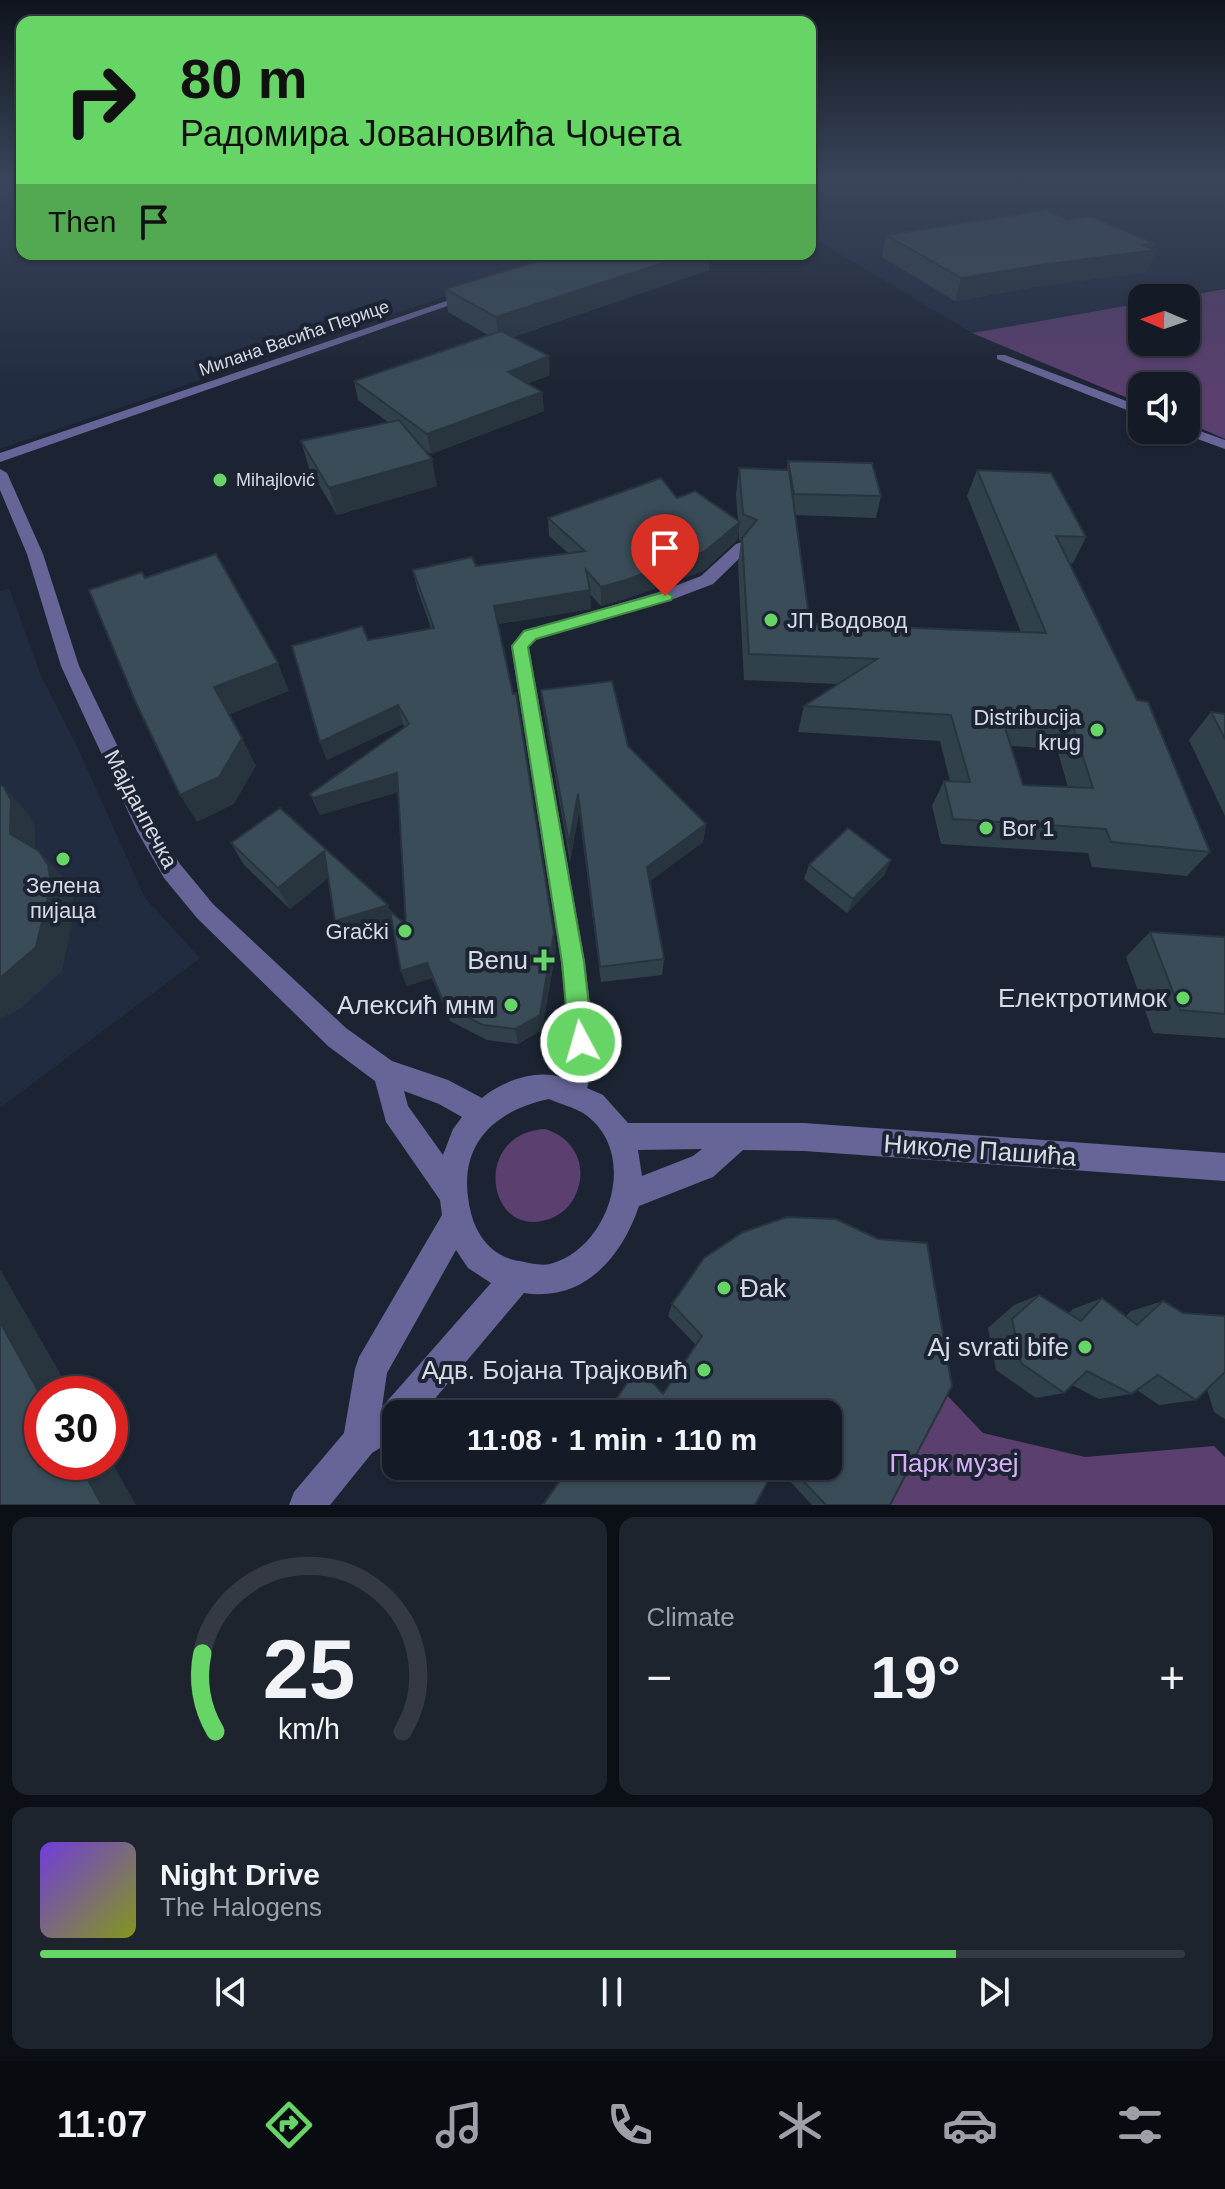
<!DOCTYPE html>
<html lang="en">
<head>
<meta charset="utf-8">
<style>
	:root { --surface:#151b26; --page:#1e242e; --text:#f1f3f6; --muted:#9da1a7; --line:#343943; --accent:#67d466 }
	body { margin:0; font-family:Arial,sans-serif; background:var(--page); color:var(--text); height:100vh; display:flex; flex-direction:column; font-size:30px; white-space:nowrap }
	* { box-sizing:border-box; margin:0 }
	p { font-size:26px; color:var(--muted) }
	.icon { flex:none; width:44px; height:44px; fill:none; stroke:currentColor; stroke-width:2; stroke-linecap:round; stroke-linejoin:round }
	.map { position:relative; height:1505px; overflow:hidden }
	.drawer { display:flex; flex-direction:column; gap:12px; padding:12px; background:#0c0f15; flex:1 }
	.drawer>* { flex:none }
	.guide { position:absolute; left:16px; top:16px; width:800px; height:244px; border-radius:16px; box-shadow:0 2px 6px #0004,0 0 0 2px var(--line); background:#67d466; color:#111; overflow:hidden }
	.needle { width:52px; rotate:272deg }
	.tools { position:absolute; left:1128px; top:284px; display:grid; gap:16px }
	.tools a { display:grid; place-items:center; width:72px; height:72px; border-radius:16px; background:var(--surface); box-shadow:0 2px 6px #0004,0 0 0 2px var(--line); font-size:40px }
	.speed { position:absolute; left:24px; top:1376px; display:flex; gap:16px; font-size:40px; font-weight:700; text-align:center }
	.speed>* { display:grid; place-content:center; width:104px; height:104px; border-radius:50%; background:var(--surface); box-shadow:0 2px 6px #0004,0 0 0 2px var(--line); line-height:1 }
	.speed .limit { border:12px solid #d22; background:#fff; color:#111 }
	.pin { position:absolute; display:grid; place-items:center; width:68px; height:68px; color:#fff; margin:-82px -34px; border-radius:50% 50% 50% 0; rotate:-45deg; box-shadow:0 0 8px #0007 }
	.pin .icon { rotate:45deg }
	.me { position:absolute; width:88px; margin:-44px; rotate:354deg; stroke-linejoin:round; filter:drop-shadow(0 0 6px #0008) }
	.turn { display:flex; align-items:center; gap:28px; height:168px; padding:0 32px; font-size:36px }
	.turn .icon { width:104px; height:104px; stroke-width:2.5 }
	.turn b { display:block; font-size:56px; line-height:68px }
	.then { display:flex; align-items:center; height:76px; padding:0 32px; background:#0003; gap:16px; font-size:30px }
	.big { font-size:60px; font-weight:800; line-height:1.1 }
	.drawer .tile { flex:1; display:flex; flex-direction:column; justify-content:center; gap:12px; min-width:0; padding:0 28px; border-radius:16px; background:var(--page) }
	.drawer .dial { align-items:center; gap:0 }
	.dial svg { height:208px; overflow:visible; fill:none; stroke:var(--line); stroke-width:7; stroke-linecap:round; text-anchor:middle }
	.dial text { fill:var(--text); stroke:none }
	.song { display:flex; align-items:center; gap:24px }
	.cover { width:96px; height:96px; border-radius:12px; background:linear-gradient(135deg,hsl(260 70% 55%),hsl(70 70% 35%)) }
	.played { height:8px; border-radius:4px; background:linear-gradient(90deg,var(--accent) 80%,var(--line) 80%) }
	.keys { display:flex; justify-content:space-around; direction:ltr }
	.heat { display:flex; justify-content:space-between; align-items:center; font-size:44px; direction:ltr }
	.drawer .tiles { flex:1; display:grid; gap:12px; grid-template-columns:1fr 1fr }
	.tile:last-child { grid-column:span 2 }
	.trip { position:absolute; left:382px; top:1400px; width:460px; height:80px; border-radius:16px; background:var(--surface); box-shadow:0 2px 6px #0004,0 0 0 2px var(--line); font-weight:800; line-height:80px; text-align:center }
	.menu { display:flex; height:128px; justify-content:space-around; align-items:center; background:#080b0f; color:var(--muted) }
	.menu .icon { width:56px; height:56px }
	.menu .active { color:var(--accent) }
	.menu b { font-size:36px; color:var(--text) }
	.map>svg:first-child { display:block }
	.built { fill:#212c41 }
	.green { fill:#5a3f6f }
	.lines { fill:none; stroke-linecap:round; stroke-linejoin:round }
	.minor { fill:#676597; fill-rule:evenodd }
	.wall { fill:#31414c; fill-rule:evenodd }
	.shaded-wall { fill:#28353e }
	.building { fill:#394c58; stroke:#28353e; stroke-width:2; fill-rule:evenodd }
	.route { fill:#67d466; stroke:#438a42; stroke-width:2 }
	.poi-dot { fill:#67d466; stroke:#1c2433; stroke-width:3 }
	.labels { text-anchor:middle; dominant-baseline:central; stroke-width:8; stroke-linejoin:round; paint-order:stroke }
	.far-street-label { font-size:18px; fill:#d6dbe6; stroke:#1c2433 }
	.far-poi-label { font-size:18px; fill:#d6dbe6; stroke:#1c2433; text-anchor:start }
	.poi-label { font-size:22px; fill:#d6dbe6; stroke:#1c2433; text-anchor:start }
	.street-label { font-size:22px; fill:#d6dbe6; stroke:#1c2433 }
	.near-poi-label { font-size:26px; fill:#d6dbe6; stroke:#1c2433; text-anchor:end }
	.near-street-label { font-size:26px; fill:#d6dbe6; stroke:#1c2433 }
	.near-park-label { font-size:26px; fill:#d9affb; stroke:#1c2433 }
</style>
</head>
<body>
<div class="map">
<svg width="1225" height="1505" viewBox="0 0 1225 1505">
	<rect width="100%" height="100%" fill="#1c2433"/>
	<g class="built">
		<path d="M0,178h22v76h546l-568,195z"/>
		<path d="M810,178h415v110l-56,10h-27v5l-170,30 -162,-97z"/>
		<path d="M9,588l33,90 34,66 69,154 55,60 -200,150v-517z"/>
	</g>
	<g class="green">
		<path d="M1225,289v150l-39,-17v-36h-44v18l-170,-71 170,-30v39h44v-44h-13z"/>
		<path d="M545,1129c30,9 45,39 29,69 -6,11 -16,19 -28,22 -60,17 -74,-87 -1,-91z"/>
		<path d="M943,1391l40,42 102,24 129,-11 11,11v48h-339z"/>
	</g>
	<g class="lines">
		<g class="minor">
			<path d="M467,294l9,2 -476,166v-9z"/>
			<path d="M997,355h8l137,52v9l-145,-57z"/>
			<path d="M1186,426l39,14v9l-44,-16 -2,-3h7z"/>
			<path d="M0,469l7,4 36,81 36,112 77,160 24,38 33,40 133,124 46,33 56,19 34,18c20,-17 56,-30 81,-20l7,-24 -9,-92 -50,-316 13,-15 135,-39 42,-16 35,-32 6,-2 8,5 -2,3 -35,34 -42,16 -135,39 -7,8 56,315 11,92 -9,34 16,7 25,28h176l421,30v28l-421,-30 -61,-1 -30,27 -74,29c-18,53 -56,96 -115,87l-102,121h-26v24l-24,15 -42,52h-41l5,-13 50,-59 11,-64 4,-12 83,-142 -2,-15 -54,-78 -11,-41 -47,-35 -131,-128 -33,-40 -27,-47 -76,-165 -34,-112 -27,-64zM404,1091l35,13 23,13 -9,12 -10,26 -35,-49zM549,1099c11,5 24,8 34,14 58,38 27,136 -33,151 -9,2 -21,-1 -30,-3 -26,-3 -43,-24 -49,-48 -16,-64 18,-101 78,-114zM702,1149l-9,7 -51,20 -4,-26zM456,1250l12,18 23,15 -109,124 5,-34z"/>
		</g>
	</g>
	<g class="wall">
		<path d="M1068,220l86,23 -2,5 4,2 -9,22 -106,14 -86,15 -73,-44 4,-22z"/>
		<path d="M561,254h149l-1,16 -196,67 37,38 -22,8 14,9 2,19 -113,43 -8,-5 14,37 -100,29 -28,-47 -8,-27 87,-19 -30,-22 -4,-19 134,-46 -40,-23 -3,-23z"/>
		<path d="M788,461l93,35 -5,22 -81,-3 15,109 211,8 -54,-136 10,-26 109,67 -13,26h-4l141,289 -23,24 -95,-9 -4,-14 -147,-9 -9,-38 12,-25h6l-10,-40 -142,-9 6,-26 35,-22 -95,-4 -6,-116 3,-23 -2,-1v-9l-2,9 -34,31 -78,28 -24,7 -11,-12 1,15 -93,15 58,325 -14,81 -24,14 -31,-4 -37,-19 -18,-43 -25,8 -6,-15 -8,-44 -48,15 -17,-64 -38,31 -46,-44 -13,-22 49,-35 126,117 -8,-133 -78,23 -10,-21 95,-67 -2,-3 -76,36 -7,-18 48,-102 63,-12 -14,-40 -4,-18 63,-4 92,-13 -19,-17 -1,-18 129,-20 61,23 -2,-27 3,-26 48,2zM1011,746l46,3 11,38 -45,-2z"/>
		<path d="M541,690l87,56 78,78 -3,18 -53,39 14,78 -2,16 -61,7 -22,-170 -9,50 -27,-154z"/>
		<path d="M1211,712l14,2v102l-36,-76z"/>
		<path d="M809,865l76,9 -38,39 -43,-34z"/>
		<path d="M1150,932l75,5v101l-72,-5 -27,-76z"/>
		<path d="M1039,1295l30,18 4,-4 29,-11 24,18 5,-5 32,-10 20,12 42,3v103l-11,-7 -7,-23 -11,11 -37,5 -22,-15 -6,4 -32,5 -27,-14 -8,8 -28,5 -40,-28 -8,-42 26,-23z"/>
		<path d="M672,1304l218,201h-78l-36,-39h-206h258l-165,-72 33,-49 -28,-29z"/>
	</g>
	<g class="shaded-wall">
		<path d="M1154,243l-3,7h5l-9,22 -106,14 -86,15 6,-23z"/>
		<path d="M691,254h19l-1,16 -210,71 -3,-24z"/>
		<path d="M549,356l1,19 -40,15 -2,-18z"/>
		<path d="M542,392l2,19 -113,43 -4,-20z"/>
		<path d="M432,459l5,27 -100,29 -8,-27z"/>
		<path d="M740,522l-3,18 -34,31 -78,28 -24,7v-19z"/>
		<path d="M590,590l1,19 -95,15 -2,-18z"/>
		<path d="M278,663l11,28 -61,24 -14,-28z"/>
		<path d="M398,705l5,19 -76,36 -7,-18z"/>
		<path d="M242,738l14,28 -22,38 -37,18 -17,-27z"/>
		<path d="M397,773l5,18 -82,24 -7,-17z"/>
		<path d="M4,787l24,27 7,13v33l-25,-26z"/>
		<path d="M578,794l1,18 -9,50 -1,-18z"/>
		<path d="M706,824l-3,18 -57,42 1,-17z"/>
		<path d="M39,851l24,26 9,14 3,18 -13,62 -41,37 -21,11v-41z"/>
		<path d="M324,851l10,22 -44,36 -12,-21z"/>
		<path d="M891,860l-6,14 -38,39 6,-14z"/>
		<path d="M388,905l8,21 -51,16 -10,-21z"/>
		<path d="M554,933l2,16 -14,81 -24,14 -3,-15z"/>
		<path d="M427,963l5,15 -25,8 -6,-15z"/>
		<path d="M0,1269l72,125h-30v4l-42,-76z"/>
		<path d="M110,1459l26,46h-34l-24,-43h32z"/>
	</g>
	<g class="building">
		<path d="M1047,210l21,10 22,-4 64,27 -10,2 12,5 -107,14 -88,14 -75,-43z"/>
		<path d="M561,254h130l-195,63 -51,-28z"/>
		<path d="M501,331l48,25 -41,16 34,20 -115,42 -73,-53z"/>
		<path d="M399,420l33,39 -103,29 -28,-47z"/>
		<path d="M788,461l84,2 9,33 -87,-2z"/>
		<path d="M739,468l50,2 21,154 236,9 -69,-163 74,3 35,64 -30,-1 81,164 11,2 62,150 -99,-10 -5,-13 -153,-10 -9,-38 26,1 -19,-67 -147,-9 73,-47 -128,-5 -7,-116 15,-18 -14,-6zM1002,718l70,5 21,65 -70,-3z"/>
		<path d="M661,478l16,20 18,-7 45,31 -36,30 -78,28 -25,7 -15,-17 4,20 -96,16 19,88 3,-1 38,240 -14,82 -25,14 -32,-4 -38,-19 -18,-43 -26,8 -11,-60 16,14 -9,-152 -84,25 -3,-4 99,-70 -11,-19 -78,37 -28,-96 70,-20 6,14 66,-12 -21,-58 59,-13 4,9 109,-15 -37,-33z"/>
		<path d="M216,554l62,109 -64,24 28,51 -23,39 -39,18 -44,-92 -47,-113 53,-18 3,6z"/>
		<path d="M612,681l16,65 78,78 -59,43 17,92 -64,8 -22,-173 -9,50 -28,-154z"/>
		<path d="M1211,712l14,2v25z"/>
		<path d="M0,784l4,3 7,13 -1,34 29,17 9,14 3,19 -15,63 -36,31z"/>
		<path d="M280,808l108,97 -53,16 -11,-70 -46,37 -47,-45z"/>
		<path d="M848,828l43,32 -38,39 -44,-34z"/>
		<path d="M1150,932l75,5v77l-45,-4z"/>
		<path d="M787,1217l49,2 42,20 49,4 25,143 -62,119h-64l-37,-39h39v-52h-222l32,-47 25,27 39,-58 -30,-32 32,-46 39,-26z"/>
		<path d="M1039,1295l42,26 21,-23 35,27 26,-24 20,12 42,3v56l-29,28 -38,-25 -27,19 -44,-23 -23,22 -43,-30 -9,-44z"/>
		<path d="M0,1322l42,76v64h36l24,43h-102z"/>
		<path d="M570,1466h206l-21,39h-212z"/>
	</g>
	<linearGradient id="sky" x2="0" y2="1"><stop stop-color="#0f141c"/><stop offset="0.46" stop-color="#3a455b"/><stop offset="1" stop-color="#3a455b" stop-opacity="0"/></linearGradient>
	<rect width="1225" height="388" fill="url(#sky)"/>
	<path class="route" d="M665,592l8,4 -2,4 -135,39 -8,8 56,315 9,80 -4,8 -8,3 -9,-3 -3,-8 -7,-80 -50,-316 12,-15z"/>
	<g class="poi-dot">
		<circle cx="220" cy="480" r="8"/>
		<circle cx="771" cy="620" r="8"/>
		<circle cx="1097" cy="730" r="8"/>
		<circle cx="986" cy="828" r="8"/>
		<circle cx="63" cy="859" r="8"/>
		<circle cx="405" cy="931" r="8"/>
		<path d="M540 948h8v8h8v8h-8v8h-8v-8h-8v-8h8z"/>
		<circle cx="1183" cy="998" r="8"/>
		<circle cx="511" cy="1005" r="8"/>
		<circle cx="724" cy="1288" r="8"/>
		<circle cx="1085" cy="1347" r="8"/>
		<circle cx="704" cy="1370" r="8"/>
	</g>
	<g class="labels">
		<g class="far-street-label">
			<text transform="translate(294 338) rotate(-19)">Милана Васића Перице</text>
		</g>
		<g class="far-poi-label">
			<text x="236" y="480">Mihajlović</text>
		</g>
		<g class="poi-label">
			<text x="787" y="620">ЈП Водовод</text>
			<text x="1081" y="717" text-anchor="end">Distribucija<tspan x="1081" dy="25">krug</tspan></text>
			<text x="1002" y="828">Bor 1</text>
			<text x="63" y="885" text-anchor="middle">Зелена<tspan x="63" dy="25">пијаца</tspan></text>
			<text x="389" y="931" text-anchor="end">Grački</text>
		</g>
		<g class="street-label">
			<text transform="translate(141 809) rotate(62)">Мајданпечка</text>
		</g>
		<g class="near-poi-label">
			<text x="528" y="960">Benu</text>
			<text x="1167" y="998">Електротимок</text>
			<text x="495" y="1005">Алексић мнм</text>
			<text x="740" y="1288" text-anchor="start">Đak</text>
			<text x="1069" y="1347">Aj svrati bife</text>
			<text x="688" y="1370">Адв. Бојана Трајковић</text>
		</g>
		<g class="near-street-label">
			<text transform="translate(980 1150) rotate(4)">Николе Пашића</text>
		</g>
		<g class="near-park-label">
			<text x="954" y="1463">Парк музеј</text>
		</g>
	</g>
</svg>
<div class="tools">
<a><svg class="needle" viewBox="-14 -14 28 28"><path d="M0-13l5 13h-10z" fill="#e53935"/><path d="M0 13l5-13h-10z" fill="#9da1a7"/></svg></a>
<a><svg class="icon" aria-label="sound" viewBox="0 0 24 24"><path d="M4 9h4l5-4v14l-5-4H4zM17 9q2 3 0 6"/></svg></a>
</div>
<div class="speed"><div class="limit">30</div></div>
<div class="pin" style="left:665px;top:596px;background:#d93025"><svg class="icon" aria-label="arrive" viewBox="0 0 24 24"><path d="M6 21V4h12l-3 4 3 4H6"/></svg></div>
<svg class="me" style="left:581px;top:1042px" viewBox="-20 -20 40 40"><circle r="17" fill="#67d466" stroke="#fff" stroke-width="3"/><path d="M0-11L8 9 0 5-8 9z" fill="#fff"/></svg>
<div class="trip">11:08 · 1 min · 110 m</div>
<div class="guide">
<div class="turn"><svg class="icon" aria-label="right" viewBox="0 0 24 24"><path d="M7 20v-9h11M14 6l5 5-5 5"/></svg><div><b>80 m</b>Радомира Јовановића Чочета</div></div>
<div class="then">Then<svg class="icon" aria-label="arrive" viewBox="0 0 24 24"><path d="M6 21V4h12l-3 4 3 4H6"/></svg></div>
</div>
</div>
<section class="drawer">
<div class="tiles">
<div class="tile dial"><svg viewBox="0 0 100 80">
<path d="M14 69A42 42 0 1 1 86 69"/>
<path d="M14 69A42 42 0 0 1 9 39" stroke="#67d466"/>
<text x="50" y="56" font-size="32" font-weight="700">25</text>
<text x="50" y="72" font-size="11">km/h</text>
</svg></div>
<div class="tile"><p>Climate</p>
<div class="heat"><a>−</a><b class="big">19°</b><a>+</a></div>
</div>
<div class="tile">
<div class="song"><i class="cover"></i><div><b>Night Drive</b><p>The Halogens</p></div></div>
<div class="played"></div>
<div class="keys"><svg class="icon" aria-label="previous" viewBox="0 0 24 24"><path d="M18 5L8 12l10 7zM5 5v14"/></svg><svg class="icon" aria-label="pause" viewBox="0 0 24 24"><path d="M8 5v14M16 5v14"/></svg><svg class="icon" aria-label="next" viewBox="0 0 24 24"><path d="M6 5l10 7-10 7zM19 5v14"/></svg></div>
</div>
</div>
</section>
<nav class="menu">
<b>11:07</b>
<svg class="icon active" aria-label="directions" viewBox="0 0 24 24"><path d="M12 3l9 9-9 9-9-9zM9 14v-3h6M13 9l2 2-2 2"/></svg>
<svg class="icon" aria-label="music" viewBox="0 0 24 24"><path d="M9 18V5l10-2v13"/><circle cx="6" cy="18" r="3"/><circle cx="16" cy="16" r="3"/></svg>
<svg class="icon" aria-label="phone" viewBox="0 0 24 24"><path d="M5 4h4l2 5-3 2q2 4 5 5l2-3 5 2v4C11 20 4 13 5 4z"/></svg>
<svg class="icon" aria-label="climate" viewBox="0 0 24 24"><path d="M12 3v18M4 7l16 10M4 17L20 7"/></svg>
<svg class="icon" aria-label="car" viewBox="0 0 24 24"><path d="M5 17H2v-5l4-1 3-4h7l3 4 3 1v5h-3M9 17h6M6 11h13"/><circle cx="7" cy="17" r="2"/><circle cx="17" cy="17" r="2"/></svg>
<svg class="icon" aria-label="filters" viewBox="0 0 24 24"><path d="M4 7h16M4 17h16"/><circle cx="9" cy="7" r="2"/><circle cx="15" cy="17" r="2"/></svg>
</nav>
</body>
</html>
